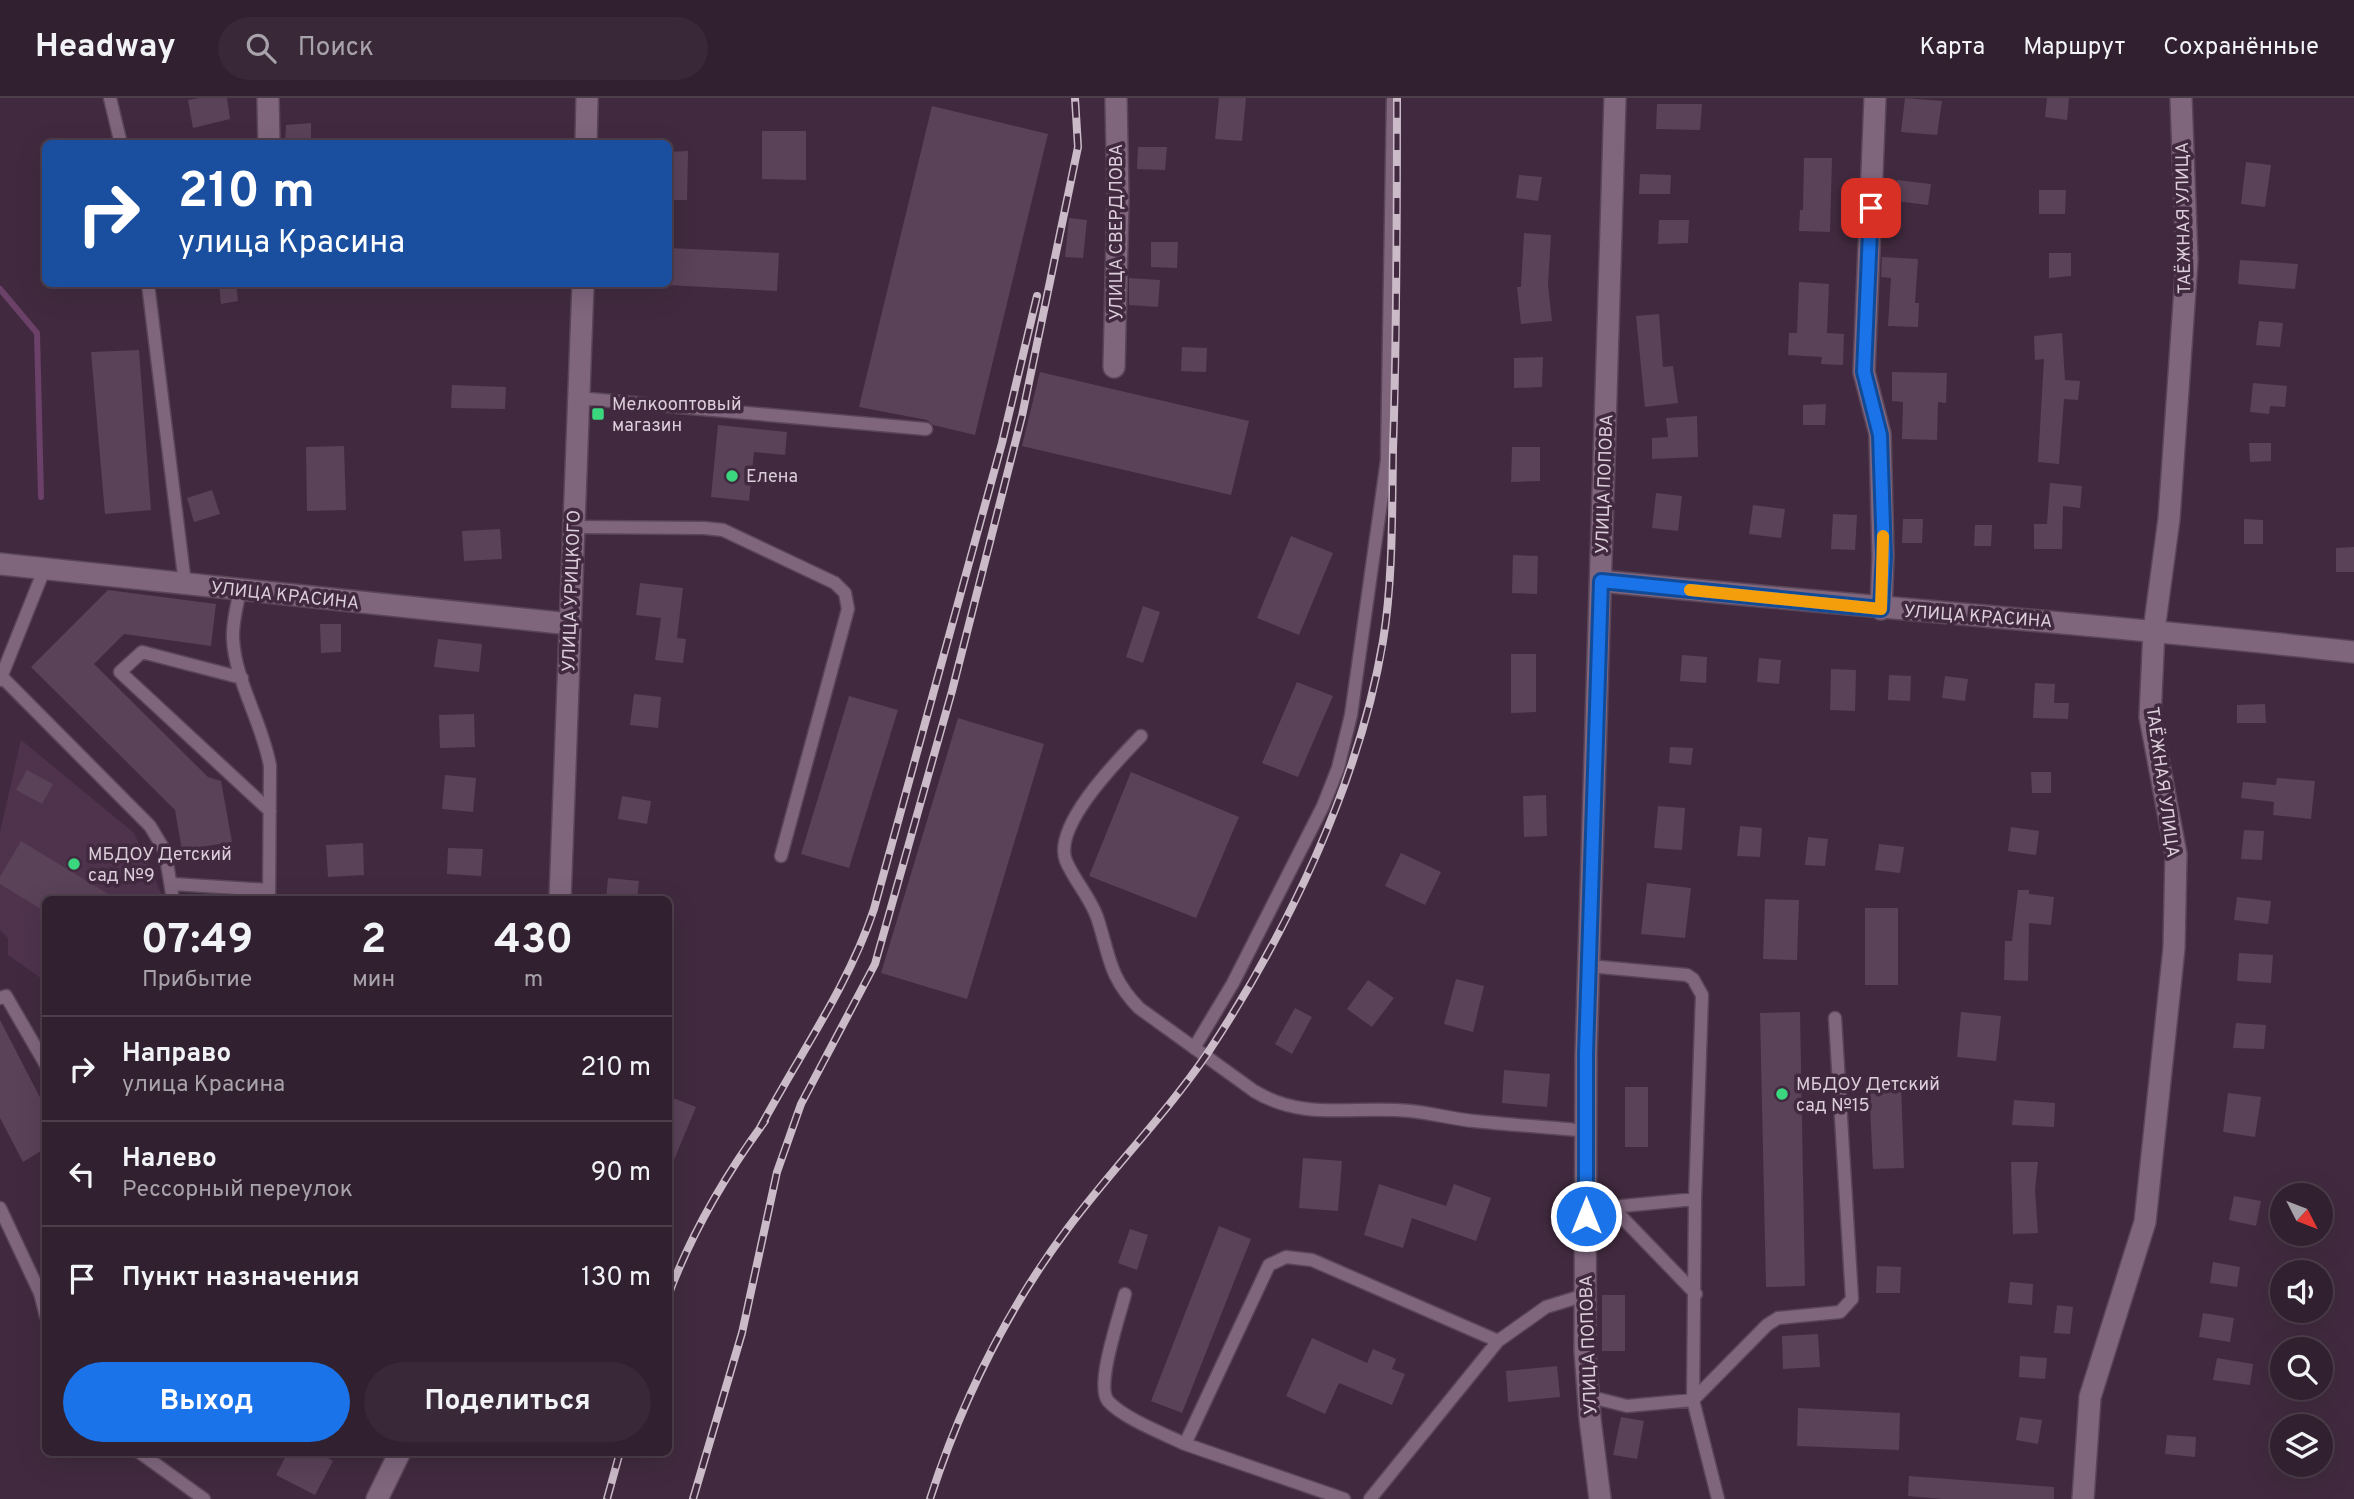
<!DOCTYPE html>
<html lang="ru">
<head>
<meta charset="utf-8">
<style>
	:root { --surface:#31202f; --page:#392837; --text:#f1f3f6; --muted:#a8a3aa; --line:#4c3e4b; --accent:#1a73e8 }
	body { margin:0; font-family:Overpass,sans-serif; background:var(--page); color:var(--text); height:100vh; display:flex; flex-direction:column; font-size:26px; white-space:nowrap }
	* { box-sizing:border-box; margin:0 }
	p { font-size:23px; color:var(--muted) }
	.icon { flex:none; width:38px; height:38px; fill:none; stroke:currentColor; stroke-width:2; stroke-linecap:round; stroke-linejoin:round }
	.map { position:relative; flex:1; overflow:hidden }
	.panel { position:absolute; left:42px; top:798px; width:630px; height:560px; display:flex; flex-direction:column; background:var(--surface); border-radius:10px; box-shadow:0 7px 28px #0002,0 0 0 2px var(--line) }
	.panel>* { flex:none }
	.guide { position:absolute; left:42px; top:42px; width:630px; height:147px; border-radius:10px; box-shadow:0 7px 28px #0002,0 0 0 2px var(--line); background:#1a4fa0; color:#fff; overflow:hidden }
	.needle { width:46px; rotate:132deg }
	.fabs { position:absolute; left:2270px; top:1085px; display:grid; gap:14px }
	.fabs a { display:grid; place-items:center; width:63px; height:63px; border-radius:50%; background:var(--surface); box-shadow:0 7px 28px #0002,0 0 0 2px var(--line); font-size:35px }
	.pin { position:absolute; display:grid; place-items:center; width:60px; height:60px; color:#fff; margin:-30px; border-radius:14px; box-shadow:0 4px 10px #0006 }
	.me { position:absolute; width:77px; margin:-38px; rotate:0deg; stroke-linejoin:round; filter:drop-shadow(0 0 5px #0008) }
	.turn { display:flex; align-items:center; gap:24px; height:147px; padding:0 21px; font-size:32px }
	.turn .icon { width:91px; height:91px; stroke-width:2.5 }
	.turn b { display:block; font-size:49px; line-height:60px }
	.eta { display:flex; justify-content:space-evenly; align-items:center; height:119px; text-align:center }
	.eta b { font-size:42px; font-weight:700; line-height:49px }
	.button { display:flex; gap:14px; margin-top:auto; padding:14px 21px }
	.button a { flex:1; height:80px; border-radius:42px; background:var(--accent); color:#fff; font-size:28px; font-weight:700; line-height:80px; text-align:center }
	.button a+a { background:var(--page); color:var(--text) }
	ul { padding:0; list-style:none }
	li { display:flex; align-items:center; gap:21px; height:105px; padding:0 21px; border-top:2px solid var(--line) }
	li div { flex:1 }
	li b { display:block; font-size:26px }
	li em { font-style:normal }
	header { display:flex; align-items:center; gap:42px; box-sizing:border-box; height:98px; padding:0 35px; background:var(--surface); border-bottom:2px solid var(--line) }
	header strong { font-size:33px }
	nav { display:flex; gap:38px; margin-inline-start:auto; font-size:24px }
	.search { width:490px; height:63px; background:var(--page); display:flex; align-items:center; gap:18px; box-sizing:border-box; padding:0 24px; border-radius:38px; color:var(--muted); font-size:26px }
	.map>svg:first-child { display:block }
	.built { fill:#4f334d }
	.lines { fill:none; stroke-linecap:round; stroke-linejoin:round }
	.stream { stroke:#6b4169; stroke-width:6 }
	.building { fill:#5a4258 }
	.lane-casing { stroke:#5a4658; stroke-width:15 }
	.street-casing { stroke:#5a4658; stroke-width:24 }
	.secondary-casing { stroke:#5a4658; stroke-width:24 }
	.lane { stroke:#7f667d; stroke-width:12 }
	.street { stroke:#7f667d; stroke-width:21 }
	.secondary { stroke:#7f667d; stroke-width:21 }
	.rail-casing { stroke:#cbbbc9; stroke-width:8 }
	.rail { stroke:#412a3f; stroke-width:5; stroke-dasharray:16; stroke-linecap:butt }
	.route-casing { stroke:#114b97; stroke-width:18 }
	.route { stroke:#1a73e8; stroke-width:12 }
	.slow { stroke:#f59e0b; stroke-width:12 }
	.poi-dot { fill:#3ad77f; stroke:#412a3f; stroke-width:2.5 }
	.labels { text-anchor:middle; stroke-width:7; stroke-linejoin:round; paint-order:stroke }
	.street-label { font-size:18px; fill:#dccdda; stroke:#412a3f }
	.poi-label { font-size:18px; fill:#dccdda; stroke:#412a3f; text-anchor:start }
</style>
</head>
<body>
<header>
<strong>Headway</strong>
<div class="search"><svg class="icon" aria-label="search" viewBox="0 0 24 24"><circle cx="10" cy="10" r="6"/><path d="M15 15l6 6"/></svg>Поиск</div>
<nav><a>Карта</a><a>Маршрут</a><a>Сохранённые</a></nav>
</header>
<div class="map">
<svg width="2354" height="1401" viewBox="0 0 2354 1401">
	<rect width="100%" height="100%" fill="#412a3f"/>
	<path class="built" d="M21 642 134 735 162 797V801L46 802 45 883 8 857V840L0 832V734Z"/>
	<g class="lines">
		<path class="stream" d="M0 191 37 235 41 399"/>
	</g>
	<path class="building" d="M199 0H227L230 21 193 30 188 2Z
		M1219 0H1246L1242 43 1215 41Z
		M1905 0 1942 3 1937 37 1901 34Z
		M2047 0H2069L2067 22 2045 19Z
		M1657 6H1702L1700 32 1656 31Z
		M932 8 1048 36 975 337 933 327 927 322 859 309Z
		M311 25V46H285L286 27Z
		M762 33H806V82L762 81Z
		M1138 49H1167L1165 72 1137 71Z
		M688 53 687 102H668V54Z
		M1804 60H1832L1830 134 1799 133 1800 112H1803Z
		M2246 64 2271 67 2265 109 2241 106Z
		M1640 76 1671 77 1670 96H1639Z
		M1519 77 1542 79 1538 103 1516 100Z
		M1897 82 1931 86 1928 107 1895 103Z
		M2039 92H2066L2065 116H2039Z
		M1069 120 1087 122 1083 160 1065 159Z
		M1659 122H1689L1688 145 1658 146Z
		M1524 135 1551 137 1548 187 1552 223 1521 226 1517 189H1521Z
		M1151 144H1178L1177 170 1151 169Z
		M668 150 779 155 777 193 668 187Z
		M2049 155H2071V178L2049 180Z
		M1882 159 1918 161 1915 205H1919L1918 229 1888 228 1891 180 1881 179Z
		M2240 162 2298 166 2295 191 2238 186Z
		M1129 180 1160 182 1158 209 1129 207Z
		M1799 184 1829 186 1827 235 1844 236 1843 267 1821 266 1822 259 1788 257 1789 235H1797Z
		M219 186H236L238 203 221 206Z
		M1659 216 1663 269 1673 268 1678 305 1645 309 1636 218Z
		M2259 223 2283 225 2280 249 2256 247Z
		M2062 235 2065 282 2080 283 2078 302 2064 301 2059 366 2038 364 2044 261 2035 262 2034 238Z
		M1182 249 1207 250 1206 274 1181 273Z
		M139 252 151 412 105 416 91 254Z
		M1543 259 1542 289 1514 290V260Z
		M1040 274 1249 323 1231 397 1022 348Z
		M1892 274 1947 275 1946 305 1938 304 1937 342 1902 341 1903 304 1892 303Z
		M2253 285 2287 288 2285 309 2270 308 2269 316 2250 314Z
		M452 287 506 289 505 311 451 310Z
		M1826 306 1825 327H1803V307Z
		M1697 318 1698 359 1652 361V340L1668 339 1666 320Z
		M718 327 787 334 785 357 754 354 749 403 711 399Z
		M2249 345H2271V363L2250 364Z
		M344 348 346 412 307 413 306 349Z
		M1512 349H1540V383L1511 384Z
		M2050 385 2082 388 2080 410 2063 408 2062 451H2034V426H2047Z
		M212 392 220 416 194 424 187 400Z
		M1656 395 1682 398 1678 433 1652 430Z
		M1753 407 1785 411 1781 440 1749 436Z
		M1833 416 1857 417 1855 452 1831 451Z
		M1903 421H1923L1922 445H1902Z
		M2244 421 2263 422V446H2244Z
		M1975 427H1992L1991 448H1974Z
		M500 431 502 461 464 463 462 433Z
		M1291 438 1333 455 1299 537 1257 520Z
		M2354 449V474H2336V450Z
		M1513 457 1538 458 1537 496 1512 495Z
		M640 485 683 490 677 540 686 541 683 565 655 562 661 520 636 517Z
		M108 492 216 506 211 548 124 536 94 566 208 679 221 683 232 744 182 752 175 712 31 569Z
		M1143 508 1160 514 1143 565 1126 559Z
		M320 526H341V554L321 555Z
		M438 541 482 546 479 574 434 569Z
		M1511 556H1536V614L1511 615Z
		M1682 557 1707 559 1706 585 1680 583Z
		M1759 560 1781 562 1779 586 1757 584Z
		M1831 571 1856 572 1855 613 1830 612Z
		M1889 577 1911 578 1910 603 1888 602Z
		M1945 578 1968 581 1965 603 1942 600Z
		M1297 584 1333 598 1298 679 1262 665Z
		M2035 585 2055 586 2054 605H2069L2068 621 2033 620Z
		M634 596 661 599 658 630 630 627Z
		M849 598 898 612 849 770 801 756Z
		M2265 606 2266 625H2237V607Z
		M474 616 475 649 440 650 439 617Z
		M958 620 1044 646 967 901 881 875Z
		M1670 649 1693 650 1691 667 1669 665Z
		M27 672 53 686 42 706 16 692Z
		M1131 674 1239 719 1196 820 1089 778Z
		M2031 674H2051V695H2032Z
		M445 677 476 680 473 714 442 711Z
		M2277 680 2315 683 2311 721 2273 717 2274 704 2241 700 2243 684 2276 687Z
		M1546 697 1547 738 1524 739 1523 698Z
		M622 698 651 703 647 726 618 721Z
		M1658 708 1685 710 1682 752 1654 750Z
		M1740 728 1762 730 1760 759 1737 758Z
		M2011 729 2039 733 2036 757 2008 753Z
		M2244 732 2264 733 2262 762 2241 761Z
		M1808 739 1828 741 1825 768 1805 767Z
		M21 743 118 802H46V814L0 786V779Z
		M363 745 364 777 328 779 326 747Z
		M1879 746 1904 749 1900 775 1875 772Z
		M448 750 483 751 481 778 447 776Z
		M1401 755 1441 774 1425 807 1385 788Z
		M608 780 639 783 637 802H606Z
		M1647 785 1691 790 1685 840 1641 836Z
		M2018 792H2029V796L2054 799 2051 827 2029 825 2028 883 2004 882 2005 843H2012Z
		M2237 799 2271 803 2268 826 2234 822Z
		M1765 801 1799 802 1797 862 1763 861Z
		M1865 810H1898V887H1865Z
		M2239 855 2273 857 2271 885 2237 883Z
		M1456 881 1484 888 1473 934 1444 926Z
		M1368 882 1394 900 1372 929 1347 911Z
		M1295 910 1312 919 1292 956 1275 946Z
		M1800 914 1805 1188 1766 1189 1760 915Z
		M1961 914 2001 918 1996 963 1957 959Z
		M0 922 46 1011V1050L23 1064 0 1020Z
		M2236 925 2266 927 2264 951 2233 950Z
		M1504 972 1550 976 1547 1009 1502 1005Z
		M1901 987 1904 1070 1873 1071 1869 988Z
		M1625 989H1648V1049H1625Z
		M2228 995 2261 999 2255 1039 2223 1034Z
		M668 998 696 1009 669 1074H668Z
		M2014 1002 2055 1005 2054 1029 2012 1027Z
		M1303 1060 1342 1063 1338 1113 1299 1110Z
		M2011 1064H2038L2035 1092 2038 1135 2013 1136Z
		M1379 1086 1446 1108 1454 1086 1491 1100 1476 1143 1412 1120 1403 1150 1364 1137Z
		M2234 1098 2261 1103 2256 1128 2229 1122Z
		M1219 1128 1251 1141 1182 1315 1151 1303Z
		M1130 1131 1148 1137 1137 1172 1118 1165Z
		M2213 1164 2240 1169 2237 1189 2210 1185Z
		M1877 1168 1901 1169 1900 1195H1876Z
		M2010 1184 2033 1186 2032 1207 2008 1205Z
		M1602 1197H1625V1253H1602Z
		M2057 1207 2073 1209 2070 1236 2054 1235Z
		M2203 1215 2234 1220 2230 1244 2199 1239Z
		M1818 1236 1820 1269 1783 1271 1782 1238Z
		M1312 1240 1367 1265 1373 1251 1396 1261 1392 1271 1405 1276 1392 1307 1339 1285 1325 1316 1286 1298Z
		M2020 1258 2047 1260 2045 1281 2019 1279Z
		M2217 1260 2253 1266 2250 1287 2213 1282Z
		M1557 1268 1560 1299 1508 1304 1506 1273Z
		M1798 1310 1900 1315 1899 1352 1797 1348Z
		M1621 1319 1644 1323 1637 1361 1613 1357Z
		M2020 1319 2042 1322 2038 1346 2016 1342Z
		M2167 1337 2196 1339 2195 1359 2165 1356Z
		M288 1354H318L333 1363 315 1397 276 1377Z
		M1909 1378 2054 1389V1401H1943L1908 1398Z"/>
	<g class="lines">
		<g class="lane-casing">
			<path id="lane" d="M110 0 121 46
				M148 186 185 486
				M578 300 926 331
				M574 429 704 430 723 432 835 485 845 495 848 511 781 758
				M240 492C237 508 232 525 233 541 235 583 263 626 270 668L269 802
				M1 578 150 728 165 753 173 802
				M242 580 142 554 120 574 270 713
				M0 582 44 472
				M1141 638C1119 661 1052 728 1066 763 1074 782 1090 799 1097 819 1110 858 1108 878 1139 910L1254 993C1305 1024 1355 1007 1410 1013 1432 1015 1452 1021 1474 1023 1511 1027 1548 1029 1586 1033
				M173 786 269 792
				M0 900 6 898 46 967
				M1194 950 1233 885 1323 708 1338 670 1351 617 1387 362 1393 0
				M1586 1092 1612 1109 1696 1196
				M1612 1109 1695 1101
				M0 1110 40 1195 46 1218
				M1125 1196C1120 1217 1095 1287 1108 1303 1123 1320 1164 1336 1185 1346L1269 1167 1286 1159 1312 1162 1498 1243
				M1587 1298 1627 1308 1693 1302 1695 1101 1702 897 1693 881 1687 877 1589 868
				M1185 1346 1344 1401
				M139 1354 204 1401
				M1370 1401 1498 1243 1546 1209 1585 1197
				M1718 1401 1693 1302 1767 1227 1778 1220 1840 1214 1852 1201 1835 920"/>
		</g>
		<g class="street-casing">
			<path id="street" d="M268 0 269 46
				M1875 0 1864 274 1880 336 1883 458 1881 511
				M1114 269 1118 101 1116 0
				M1601 483C1852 508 2104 526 2354 554
				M2083 1401 2090 1299 2145 1124 2174 850 2176 756 2150 619 2154 532 2169 421 2187 162 2181 0"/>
		</g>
		<g class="secondary-casing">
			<path id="secondary" d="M586 46 587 0
				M0 466 570 526
				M560 802 583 186
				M377 1401 400 1354
				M1600 1401 1590 1321 1585 1253 1586 956 1615 0"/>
		</g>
		<use href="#lane" class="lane"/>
		<use href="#street" class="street"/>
		<use href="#secondary" class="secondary"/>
		<g class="rail-casing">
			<path id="rail" d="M760 1030C799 957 848 889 874 811L1002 345 1037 198
				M668 1198C691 1136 726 1076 765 1023
				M607 1401 620 1354
				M693 1401 742 1235 777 1074 801 1006 875 866 952 593 1022 318 1078 49 1075 0
				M930 1401C962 1302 1006 1213 1068 1130 1112 1071 1166 1016 1207 956 1286 837 1359 686 1383 543 1393 483 1392 413 1393 352 1397 235 1397 118 1397 0"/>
		</g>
		<use href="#rail" class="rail"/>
	</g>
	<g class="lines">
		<g class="route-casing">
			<path id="route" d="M1586 1118V956L1601 483 1881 511 1884 458 1880 337 1864 274 1871 110"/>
		</g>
		<use href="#route" class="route"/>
		<path class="slow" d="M1690 492 1881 511 1883 438"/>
	</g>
	<g class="poi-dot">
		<rect x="591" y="309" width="14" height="14" rx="3.5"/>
		<circle cx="732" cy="378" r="7"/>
		<circle cx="74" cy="766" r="7"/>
		<circle cx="1782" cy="996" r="7"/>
	</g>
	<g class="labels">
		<g class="street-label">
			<text transform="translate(2183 120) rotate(-91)" y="6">ТАЁЖНАЯ УЛИЦА</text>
			<text transform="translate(1116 134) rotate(-90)" y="6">УЛИЦА СВЕРДЛОВА</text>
			<text transform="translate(1604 386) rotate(-88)" y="6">УЛИЦА ПОПОВА</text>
			<text transform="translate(571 493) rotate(-88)" y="6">УЛИЦА УРИЦКОГО</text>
			<text transform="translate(285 497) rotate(6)" y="6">УЛИЦА КРАСИНА</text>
			<text transform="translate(1978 518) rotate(4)" y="6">УЛИЦА КРАСИНА</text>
			<text transform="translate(2163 684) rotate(82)" y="6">ТАЁЖНАЯ УЛИЦА</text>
			<text transform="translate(1588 1247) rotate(-92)" y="6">УЛИЦА ПОПОВА</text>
		</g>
		<g class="poi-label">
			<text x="612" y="312">Мелкооптовый<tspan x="612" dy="21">магазин</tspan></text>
			<text x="746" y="384">Елена</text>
			<text x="88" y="762">МБДОУ Детский<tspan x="88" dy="21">сад №9</tspan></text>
			<text x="1796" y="992">МБДОУ Детский<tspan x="1796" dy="21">сад №15</tspan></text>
		</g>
	</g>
</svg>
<div class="fabs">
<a><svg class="needle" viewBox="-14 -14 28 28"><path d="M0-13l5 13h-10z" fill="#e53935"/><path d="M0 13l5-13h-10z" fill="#a8a3aa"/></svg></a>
<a><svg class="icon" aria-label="sound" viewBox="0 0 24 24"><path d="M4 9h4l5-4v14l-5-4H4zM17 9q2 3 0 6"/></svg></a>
<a><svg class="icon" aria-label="search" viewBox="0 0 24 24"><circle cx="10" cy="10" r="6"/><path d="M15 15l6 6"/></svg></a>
<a><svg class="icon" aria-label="layers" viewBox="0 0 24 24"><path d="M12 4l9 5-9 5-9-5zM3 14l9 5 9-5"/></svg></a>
</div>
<div class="pin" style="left:1871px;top:110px;background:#d93025"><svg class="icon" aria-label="arrive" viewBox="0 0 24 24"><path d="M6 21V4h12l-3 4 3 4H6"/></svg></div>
<svg class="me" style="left:1586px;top:1118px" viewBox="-20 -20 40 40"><circle r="17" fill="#1a73e8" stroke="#fff" stroke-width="3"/><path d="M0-11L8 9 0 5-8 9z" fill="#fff"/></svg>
<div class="guide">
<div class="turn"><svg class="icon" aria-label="right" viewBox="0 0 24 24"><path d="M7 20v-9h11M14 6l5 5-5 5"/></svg><div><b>210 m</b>улица Красина</div></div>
</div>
<section class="panel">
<div class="eta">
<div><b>07:49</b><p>Прибытие</p></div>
<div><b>2</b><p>мин</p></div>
<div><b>430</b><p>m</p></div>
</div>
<ul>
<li><svg class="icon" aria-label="right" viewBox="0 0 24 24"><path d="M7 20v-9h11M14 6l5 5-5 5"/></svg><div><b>Направо</b><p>улица Красина</p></div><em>210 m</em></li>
<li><svg class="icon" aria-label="left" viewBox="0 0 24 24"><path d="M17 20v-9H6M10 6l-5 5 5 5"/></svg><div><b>Налево</b><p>Рессорный переулок</p></div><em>90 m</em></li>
<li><svg class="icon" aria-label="arrive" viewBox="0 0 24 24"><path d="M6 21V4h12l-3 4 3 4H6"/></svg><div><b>Пункт назначения</b></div><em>130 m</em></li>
</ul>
<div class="button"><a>Выход</a><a>Поделиться</a></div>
</section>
</div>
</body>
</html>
